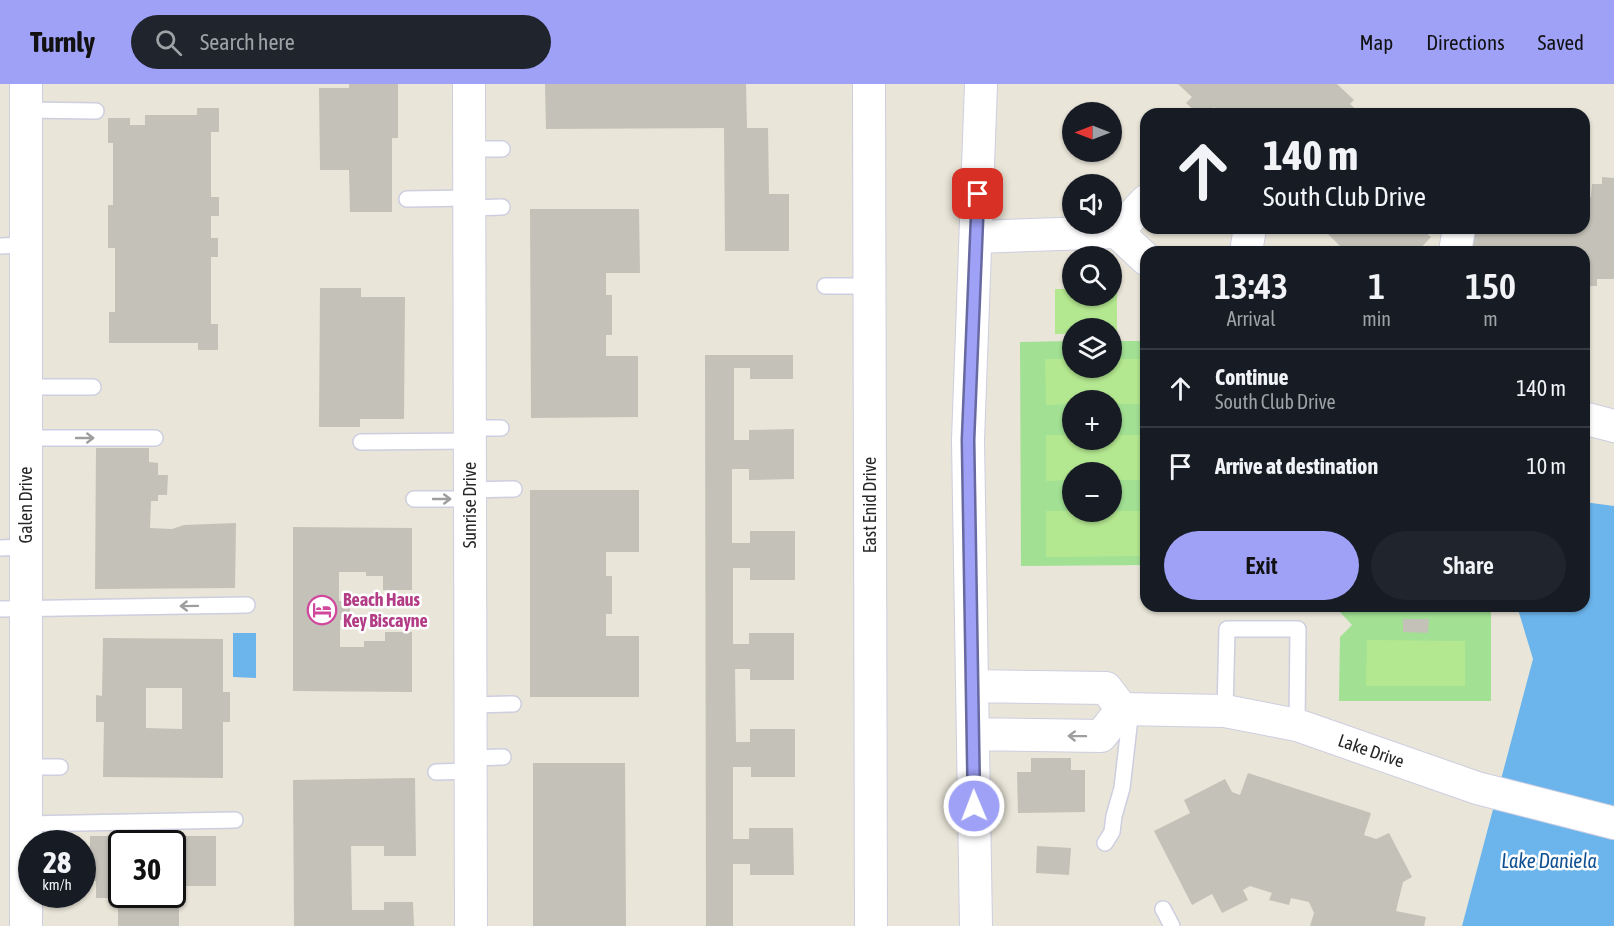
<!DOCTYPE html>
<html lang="en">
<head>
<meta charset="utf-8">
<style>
	:root { --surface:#171b24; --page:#20242c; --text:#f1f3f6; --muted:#9ea1a6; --line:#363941; --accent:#9ea1f6 }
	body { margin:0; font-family:"Asap Condensed",sans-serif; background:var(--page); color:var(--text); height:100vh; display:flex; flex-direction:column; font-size:22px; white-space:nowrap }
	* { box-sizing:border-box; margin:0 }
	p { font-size:20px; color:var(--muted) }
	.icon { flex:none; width:33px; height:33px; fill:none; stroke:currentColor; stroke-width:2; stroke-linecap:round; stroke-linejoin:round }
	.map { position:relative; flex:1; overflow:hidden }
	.details { position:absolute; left:1140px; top:162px; width:450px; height:366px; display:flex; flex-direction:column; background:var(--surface); border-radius:18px; box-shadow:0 2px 4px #0004 }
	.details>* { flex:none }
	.guide { position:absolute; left:1140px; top:24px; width:450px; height:126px; border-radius:18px; box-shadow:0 2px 4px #0004; background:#171b24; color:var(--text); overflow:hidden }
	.needle { width:39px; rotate:270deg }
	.buttons { position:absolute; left:1062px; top:18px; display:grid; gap:12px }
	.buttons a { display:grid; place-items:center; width:60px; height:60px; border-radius:50%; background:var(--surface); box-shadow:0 2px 4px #0004; font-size:30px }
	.speed { position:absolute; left:18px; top:746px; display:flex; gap:12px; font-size:30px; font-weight:700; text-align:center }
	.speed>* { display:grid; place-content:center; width:78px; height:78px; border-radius:50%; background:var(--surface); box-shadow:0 2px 4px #0004; line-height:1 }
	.speed small { font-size:15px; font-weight:400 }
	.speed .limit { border:3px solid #111; border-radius:9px; background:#fff; color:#111 }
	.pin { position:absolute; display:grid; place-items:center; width:51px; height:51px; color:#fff; margin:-26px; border-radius:12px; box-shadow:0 3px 9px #0006 }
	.me { position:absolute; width:66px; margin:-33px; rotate:359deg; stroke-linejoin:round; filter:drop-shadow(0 0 4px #0008) }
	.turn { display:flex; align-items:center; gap:21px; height:126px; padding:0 24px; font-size:27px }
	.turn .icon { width:78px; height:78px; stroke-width:2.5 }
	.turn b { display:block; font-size:42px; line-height:51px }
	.eta { display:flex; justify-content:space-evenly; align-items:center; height:102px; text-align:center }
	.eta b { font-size:36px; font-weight:600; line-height:42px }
	.primary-button { display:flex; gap:12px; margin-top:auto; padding:12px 24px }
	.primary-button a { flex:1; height:69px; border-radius:36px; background:var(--accent); color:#111; font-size:24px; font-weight:600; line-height:69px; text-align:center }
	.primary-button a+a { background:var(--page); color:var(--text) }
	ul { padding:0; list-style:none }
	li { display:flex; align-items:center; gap:18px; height:78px; padding:0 24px; border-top:2px solid var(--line) }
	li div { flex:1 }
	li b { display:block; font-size:22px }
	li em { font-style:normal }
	header { display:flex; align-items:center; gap:36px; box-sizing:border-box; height:84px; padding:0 30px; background:var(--accent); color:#111 }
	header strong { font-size:28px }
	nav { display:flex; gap:33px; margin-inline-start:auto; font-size:21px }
	.search { width:420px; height:54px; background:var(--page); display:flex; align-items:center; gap:15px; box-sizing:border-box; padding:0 21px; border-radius:33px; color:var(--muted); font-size:22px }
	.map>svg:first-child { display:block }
	.green { fill:#a2e094; fill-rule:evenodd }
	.pitch { fill:#b4e890 }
	.water { fill:#6bb5ec }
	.building { fill:#c4c1b8; fill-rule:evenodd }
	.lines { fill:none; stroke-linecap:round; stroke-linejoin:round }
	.lane-casing { stroke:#cdcee0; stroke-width:18 }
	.street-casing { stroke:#cdcee0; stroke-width:34 }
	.lane { stroke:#fff; stroke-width:15 }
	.street { stroke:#fff; stroke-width:32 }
	.oneway { stroke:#9e9e9e }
	.route-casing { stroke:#6769a0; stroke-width:15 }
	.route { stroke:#9ea1f6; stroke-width:10 }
	.labels { text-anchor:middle; stroke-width:5; stroke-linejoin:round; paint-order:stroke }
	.street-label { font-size:18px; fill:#272727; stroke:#fff }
	.hotel-label { font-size:18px; font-weight:bold; fill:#b23c85; stroke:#fff; text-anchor:start }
	.water-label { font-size:20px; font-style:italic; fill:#0f5092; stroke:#fff }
</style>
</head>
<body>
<header>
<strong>Turnly</strong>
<div class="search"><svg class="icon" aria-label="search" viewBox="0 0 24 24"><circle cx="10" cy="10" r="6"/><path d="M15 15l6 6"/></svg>Search here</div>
<nav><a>Map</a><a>Directions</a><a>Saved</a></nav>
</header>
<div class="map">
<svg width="1614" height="842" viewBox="0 0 1614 842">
	<rect width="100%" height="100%" fill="#e9e5d8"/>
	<path class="green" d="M1072 257V284H1112V257H1146V481L1021 482 1020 258ZM1072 316H1112V356H1072ZM1072 388H1112V428H1072Z
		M1340 522H1491V617H1339L1340 553 1352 541 1340 528Z"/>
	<path class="pitch" d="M1055 205H1072V212H1112V205H1117V250H1112V244H1072V250H1055Z
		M1045 275H1072V284H1112V275H1144V320H1112V316H1072V320L1046 321Z
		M1046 351H1072V356H1112V351H1144V396H1112V388H1072V396L1046 397Z
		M1046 427H1144V472L1046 473Z
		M1367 522H1465V526H1367Z
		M1367 556 1465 557V602H1366Z"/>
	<path class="water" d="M1584 418 1614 422V842H1462L1533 575 1517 522H1584Z
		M233 549H256V594L233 593Z"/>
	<path class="building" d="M349 0H398V54H392V128H350L349 86H320L319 4H349Z
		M545 0H746L747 44H768L769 110H789V167H725L724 44 546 45Z
		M1178 0H1337L1354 16 1350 20 1361 30H1222L1214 23 1208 30H1198L1186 19 1192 13Z
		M197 24H219V48H211V113H219V132H211V154H218V173H211V240H218V266H198V259H109V228H115V164H108V121H113V59H108V34H130V41H145V31H197Z
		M1602 93 1614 94V195H1597V202H1584V168H1473L1474 145 1584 144V112L1591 113 1592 100H1602Z
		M530 125H639L640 189H606V211H612V251H606V272H638V333L531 334Z
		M1322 144H1433L1427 150 1431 153 1417 168H1343L1338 164 1340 162Z
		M320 204H361V213H405L404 335H360V343H319Z
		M705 271H793V295H750V284H734V356H749V346L794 345V395L749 396V385H732V459H750V447H795V496H750V484H733V560H749V549H794V596H750V585H735L736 658H750V645H795V693H751V683H733V755H749V744H793L794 791H750V780H733V842H706Z
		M96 364H149V378L158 379V391H168L167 411H158V417H151L150 444 172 445 184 441 236 439 235 504 95 505Z
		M530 406H639V468H606V492H612V530H606V552H639V613H530Z
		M293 443 412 444V506H383V492H366V488H339V517H350V536H340V563H364V557H385V548H412V608L293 607Z
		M1403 535H1429L1428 549 1403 548Z
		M103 554 223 555V608H230V638H223V694L103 693 104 638H96V611L102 612ZM146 604H182V645L146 644Z
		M1031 674H1071V686H1085V728L1018 729 1017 688H1031Z
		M533 679H625L626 842H533Z
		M1248 689 1371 729 1364 751 1376 755 1389 749 1412 793 1403 798 1396 827 1426 833 1424 842H1310L1314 829 1309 818 1291 814 1289 821 1269 816 1272 809 1250 802 1243 806 1248 816 1222 829 1212 810 1192 821 1154 747 1190 729 1184 716 1225 695 1232 708 1240 711Z
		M415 694 416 772H384V762H351L352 826H384V818H413L414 842H294L293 696Z
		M90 752H216V802H179V842H118V799H109V814H96V797H90ZM122 759H172V810H122Z
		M1037 762 1071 764 1069 791 1036 789Z"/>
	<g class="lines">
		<g class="lane-casing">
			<path id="lane" d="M26 26 96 27
				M470 65H502
				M407 115 470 114
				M470 124 502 123
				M0 162 26 161
				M825 202H870
				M26 303H93
				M470 344H501
				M26 354H155
				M361 358 470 357
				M470 406 514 405
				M414 415H470
				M0 464 26 463
				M0 525 247 521
				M471 621 513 620
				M1225 627 1227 545H1298L1297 641
				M471 674 503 673
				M26 683H60
				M436 688 471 687
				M26 740 235 736
				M1105 759 1112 748 1114 732 1122 704 1131 625
				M1163 825 1172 842"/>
		</g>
		<g class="street-casing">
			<path id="street" d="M26 0V842
				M469 0 471 842
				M869 0 871 842
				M1117 148 1146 117
				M976 153 1117 148 1146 175
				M1246 168 1250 144
				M1455 168 1459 144
				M1587 335 1614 342
				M973 602 1106 604 1122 625
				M1122 625 1225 627 1297 641 1477 704 1614 739
				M973 650 1101 652 1122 625
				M976 842 968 356 981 0"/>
		</g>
		<use href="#lane" class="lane"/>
		<use href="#street" class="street"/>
	</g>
	<defs><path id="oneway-shaft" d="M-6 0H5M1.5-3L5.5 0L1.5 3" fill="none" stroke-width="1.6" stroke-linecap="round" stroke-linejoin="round" transform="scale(1.5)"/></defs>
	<g class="oneway">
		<use href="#oneway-shaft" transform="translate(85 354)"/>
		<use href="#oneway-shaft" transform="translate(442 415)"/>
		<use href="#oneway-shaft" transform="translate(189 522) rotate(179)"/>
		<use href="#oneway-shaft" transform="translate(1077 652) rotate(-179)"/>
	</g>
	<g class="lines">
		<g class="route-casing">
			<path id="route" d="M974 722 968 356 978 110"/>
		</g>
		<use href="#route" class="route"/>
	</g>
	<defs>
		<g id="hotel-ring" transform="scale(1.5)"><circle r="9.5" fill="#fff" stroke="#d1479c" stroke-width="1.5"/><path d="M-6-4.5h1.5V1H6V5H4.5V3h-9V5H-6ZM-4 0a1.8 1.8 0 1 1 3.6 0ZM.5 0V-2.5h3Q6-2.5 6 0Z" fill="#d1479c"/></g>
	</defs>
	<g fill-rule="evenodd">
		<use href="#hotel-ring" x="322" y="526"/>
	</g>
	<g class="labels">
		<g class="street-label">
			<text transform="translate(26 421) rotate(-90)" y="6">Galen Drive</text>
			<text transform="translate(470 421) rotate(-90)" y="6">Sunrise Drive</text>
			<text transform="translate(870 421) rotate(-90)" y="6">East Enid Drive</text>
			<text transform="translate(1371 667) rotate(19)" y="6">Lake Drive</text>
		</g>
		<g class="hotel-label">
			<text x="343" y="522">Beach Haus<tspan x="343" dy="21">Key Biscayne</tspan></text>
		</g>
		<g class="water-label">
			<text x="1549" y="784">Lake Daniela</text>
		</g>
	</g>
</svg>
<div class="buttons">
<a><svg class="needle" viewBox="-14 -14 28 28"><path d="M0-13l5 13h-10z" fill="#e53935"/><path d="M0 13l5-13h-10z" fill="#9ea1a6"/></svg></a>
<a><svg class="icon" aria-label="sound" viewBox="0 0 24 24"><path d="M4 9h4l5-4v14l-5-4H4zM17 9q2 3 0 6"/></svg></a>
<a><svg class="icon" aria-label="search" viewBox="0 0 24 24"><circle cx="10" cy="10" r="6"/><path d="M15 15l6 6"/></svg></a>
<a><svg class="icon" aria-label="layers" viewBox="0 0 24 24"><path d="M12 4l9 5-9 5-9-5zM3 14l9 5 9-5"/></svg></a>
<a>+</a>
<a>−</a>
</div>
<div class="speed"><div>28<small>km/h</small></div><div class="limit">30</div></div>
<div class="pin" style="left:978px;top:110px;background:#d93025"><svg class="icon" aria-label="arrive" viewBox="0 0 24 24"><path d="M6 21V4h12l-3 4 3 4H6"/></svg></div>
<svg class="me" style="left:974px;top:722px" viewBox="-20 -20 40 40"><circle r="17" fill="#9ea1f6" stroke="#fff" stroke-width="3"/><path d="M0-11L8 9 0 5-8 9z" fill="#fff"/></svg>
<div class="guide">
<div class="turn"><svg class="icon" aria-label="ahead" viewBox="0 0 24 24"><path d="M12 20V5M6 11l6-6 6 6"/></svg><div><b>140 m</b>South Club Drive</div></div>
</div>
<section class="details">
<div class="eta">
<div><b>13:43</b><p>Arrival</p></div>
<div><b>1</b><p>min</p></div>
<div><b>150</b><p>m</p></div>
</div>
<ul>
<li><svg class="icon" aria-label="ahead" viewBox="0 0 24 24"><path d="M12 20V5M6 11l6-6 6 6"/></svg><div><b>Continue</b><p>South Club Drive</p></div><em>140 m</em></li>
<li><svg class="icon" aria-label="arrive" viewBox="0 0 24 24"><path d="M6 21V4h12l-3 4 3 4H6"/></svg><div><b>Arrive at destination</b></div><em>10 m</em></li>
</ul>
<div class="primary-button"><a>Exit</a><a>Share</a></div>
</section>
</div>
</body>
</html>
